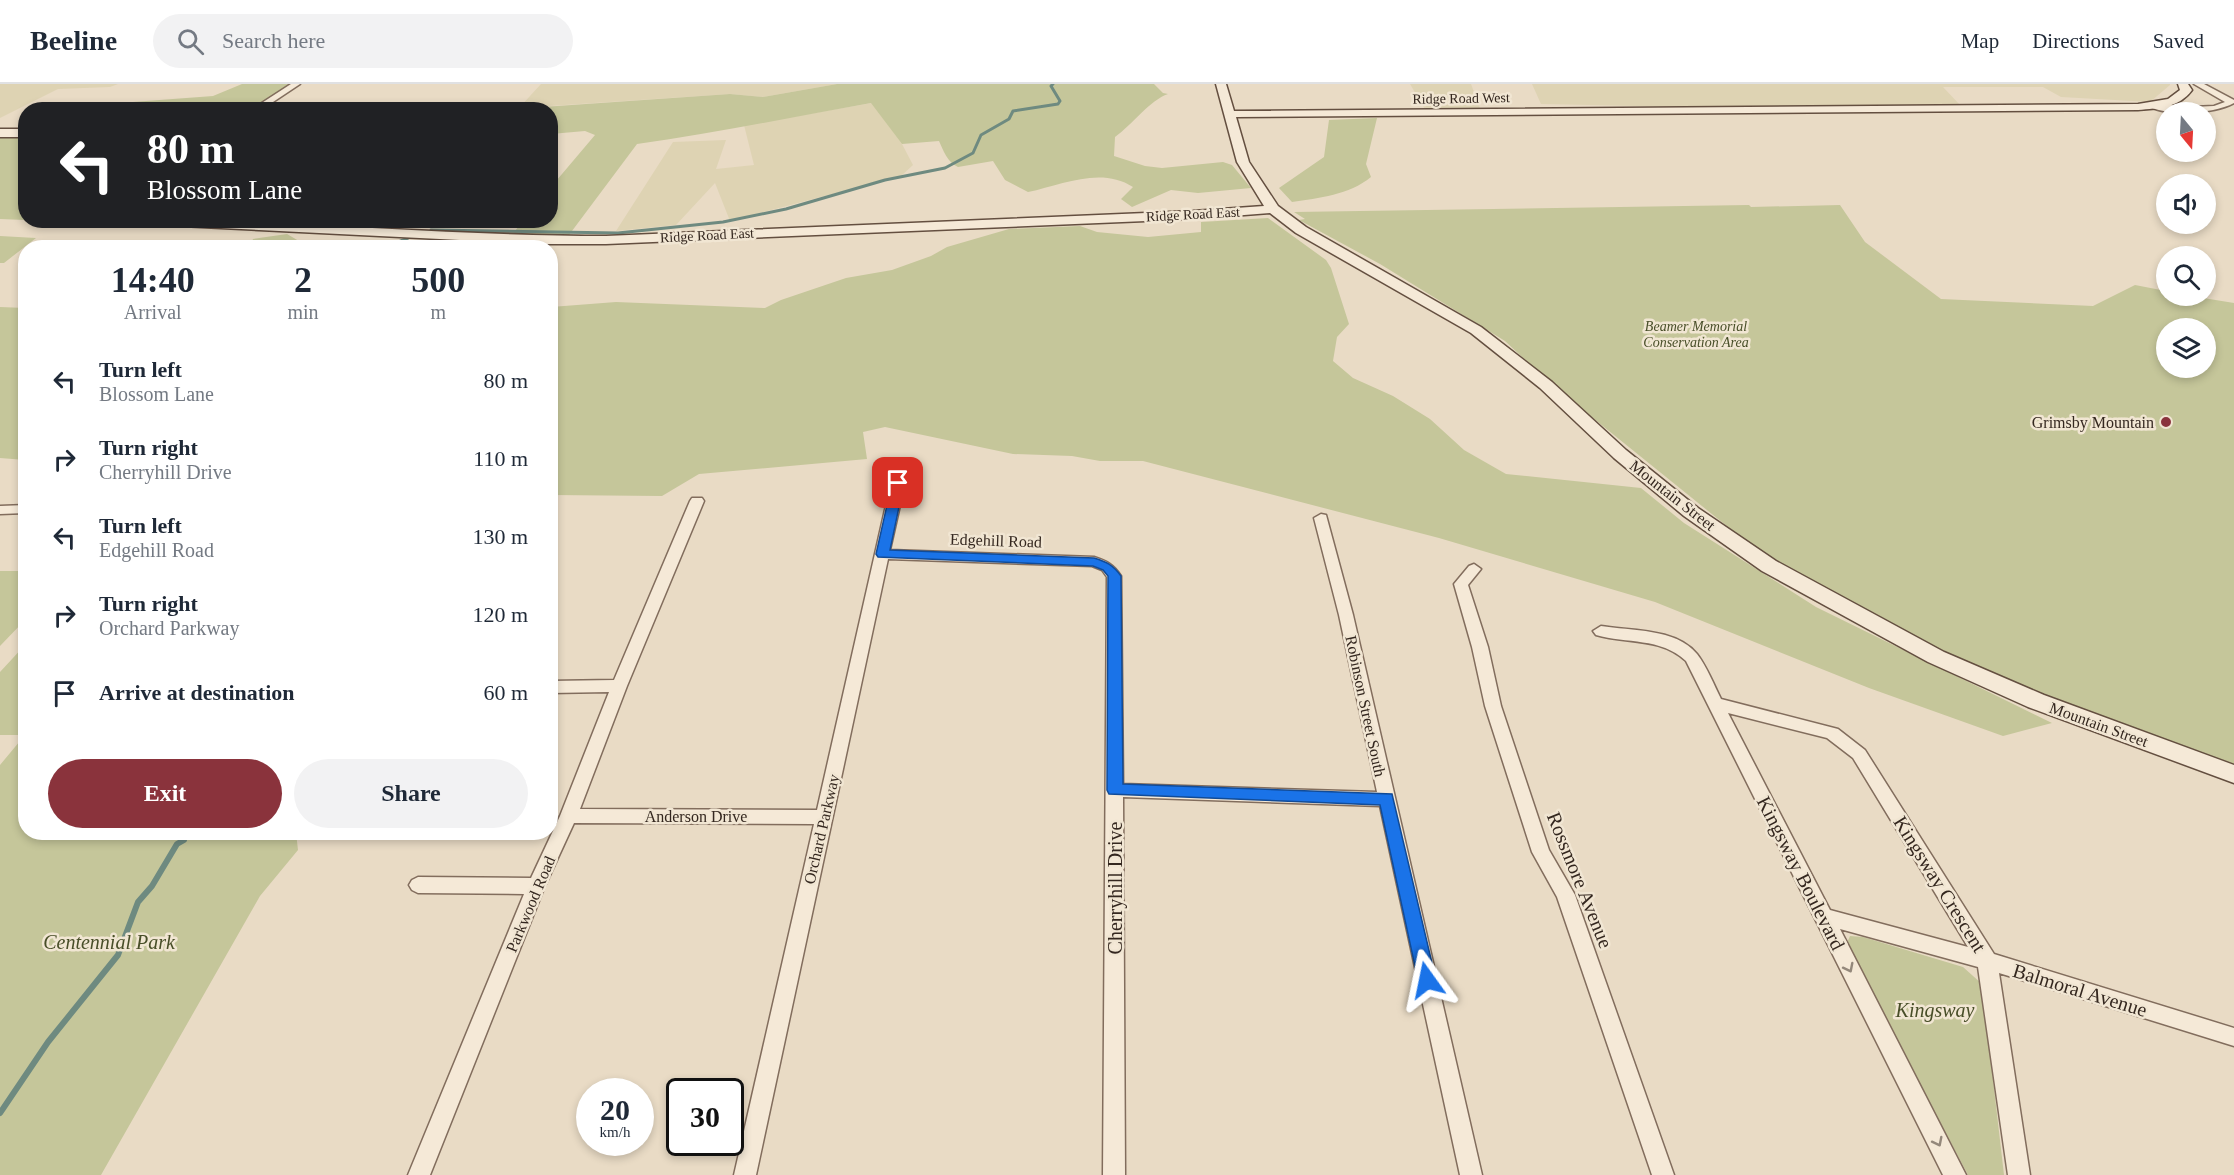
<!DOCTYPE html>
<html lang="en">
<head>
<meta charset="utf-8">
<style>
	:root { --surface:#fff; --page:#f2f2f3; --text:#1f2937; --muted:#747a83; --line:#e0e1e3; --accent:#8a333c }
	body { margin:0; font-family:"Times New Roman",serif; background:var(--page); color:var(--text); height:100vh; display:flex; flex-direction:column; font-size:22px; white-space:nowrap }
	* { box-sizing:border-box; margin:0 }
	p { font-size:20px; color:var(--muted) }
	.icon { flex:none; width:33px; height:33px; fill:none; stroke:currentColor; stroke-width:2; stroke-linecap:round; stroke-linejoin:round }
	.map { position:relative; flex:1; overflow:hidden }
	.sheet { position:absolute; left:18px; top:156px; width:540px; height:600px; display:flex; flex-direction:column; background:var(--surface); border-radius:24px; box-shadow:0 3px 9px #0003 }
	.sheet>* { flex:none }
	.top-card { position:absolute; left:18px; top:18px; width:540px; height:126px; border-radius:24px; box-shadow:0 3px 9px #0003; background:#202124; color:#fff; overflow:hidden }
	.needle { width:39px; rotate:162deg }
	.controls { position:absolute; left:2156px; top:18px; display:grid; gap:12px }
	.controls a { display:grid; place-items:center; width:60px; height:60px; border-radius:50%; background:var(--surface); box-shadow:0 3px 9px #0003; font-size:30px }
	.speed { position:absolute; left:576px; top:994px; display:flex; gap:12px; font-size:30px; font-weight:700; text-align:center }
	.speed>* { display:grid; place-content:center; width:78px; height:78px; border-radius:50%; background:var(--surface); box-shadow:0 3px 9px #0003; line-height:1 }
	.speed small { font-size:15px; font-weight:400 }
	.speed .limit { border:3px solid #111; border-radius:9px; background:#fff; color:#111 }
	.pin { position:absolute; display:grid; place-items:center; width:51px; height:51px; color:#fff; margin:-26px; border-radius:12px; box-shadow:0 3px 9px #0006 }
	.me { position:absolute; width:66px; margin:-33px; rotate:348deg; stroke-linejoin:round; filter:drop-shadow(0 0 4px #0008) }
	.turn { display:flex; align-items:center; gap:21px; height:126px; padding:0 30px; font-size:27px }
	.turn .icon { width:78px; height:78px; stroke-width:2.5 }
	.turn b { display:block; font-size:42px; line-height:51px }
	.eta { display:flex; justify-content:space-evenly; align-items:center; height:102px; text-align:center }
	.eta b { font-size:36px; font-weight:700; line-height:42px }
	.primary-button { display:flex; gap:12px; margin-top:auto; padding:12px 30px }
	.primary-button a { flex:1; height:69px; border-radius:36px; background:var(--accent); color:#fff; font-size:24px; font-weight:700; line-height:69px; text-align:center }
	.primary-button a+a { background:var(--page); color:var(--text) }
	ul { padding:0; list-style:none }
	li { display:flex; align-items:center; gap:18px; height:78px; padding:0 30px }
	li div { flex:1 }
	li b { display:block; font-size:22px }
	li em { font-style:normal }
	header { display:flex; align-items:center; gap:36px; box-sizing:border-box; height:84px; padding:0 30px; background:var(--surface); border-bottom:2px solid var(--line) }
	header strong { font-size:28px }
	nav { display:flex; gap:33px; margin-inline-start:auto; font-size:21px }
	.search { width:420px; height:54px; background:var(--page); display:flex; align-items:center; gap:15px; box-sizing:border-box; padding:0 21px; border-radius:33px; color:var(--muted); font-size:22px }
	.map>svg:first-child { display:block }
	.farmland { fill:#ded3b3 }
	.green { fill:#c5c69a; fill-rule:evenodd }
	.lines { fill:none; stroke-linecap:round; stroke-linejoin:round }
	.stream-far2 { stroke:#6e8a80; stroke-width:3 }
	.stream-far1 { stroke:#6e8a80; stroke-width:4.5 }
	.stream { stroke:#6e8a80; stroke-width:6 }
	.minor-casing { stroke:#826d5d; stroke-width:3 }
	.secondary-casing { stroke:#644f40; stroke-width:3 }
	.minor { fill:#f5e9d7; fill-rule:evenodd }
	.secondary { fill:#f5e9d7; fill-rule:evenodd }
	.oneway { stroke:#94887b }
	.route { fill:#1a73e8; stroke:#114b97; stroke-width:1.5 }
	.poi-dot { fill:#8a333c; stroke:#f1e6d3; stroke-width:2 }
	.labels { text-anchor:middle; stroke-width:5; stroke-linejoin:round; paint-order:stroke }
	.far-street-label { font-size:14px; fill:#34271f; stroke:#f1e6d3 }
	.far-park-label { font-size:14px; font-style:italic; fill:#484e28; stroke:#f1e6d3 }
	.poi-label { font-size:16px; fill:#34271f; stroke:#f1e6d3; text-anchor:end }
	.street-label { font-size:16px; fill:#34271f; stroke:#f1e6d3 }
	.near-street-label { font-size:20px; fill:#34271f; stroke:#f1e6d3 }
	.near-park-label { font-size:20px; font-style:italic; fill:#484e28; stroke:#f1e6d3 }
</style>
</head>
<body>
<header>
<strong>Beeline</strong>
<div class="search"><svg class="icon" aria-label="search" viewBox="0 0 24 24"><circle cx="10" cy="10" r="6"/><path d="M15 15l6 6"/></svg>Search here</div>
<nav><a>Map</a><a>Directions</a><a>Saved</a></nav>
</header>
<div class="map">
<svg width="2234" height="1091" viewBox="0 0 2234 1091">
	<rect width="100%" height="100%" fill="#e9dbc5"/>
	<path class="farmland" d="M0 0H118L110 3 58 5 0 34Z
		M541 0H837L763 13 730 10 519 24Z
		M1410 0H1471L1481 27H1426Z
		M1532 0H2170V1L2150 18 2061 13 2043 3H1943L1961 22 1734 24 1541 20Z
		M872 19 902 60 913 81 901 92 730 137 715 99 676 141 616 147 673 58 726 56 716 85 754 81 744 41Z"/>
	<path class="green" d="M242 0H294L272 12 257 25 101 26 106 20 213 12Z
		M837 0H1154L1163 9 1168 10C1150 16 1132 41 1115 53L1114 72 1145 82 1162 84 1223 78 1232 81 1251 104 1198 109 1171 106 1132 123 1121 115 1133 103C1101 82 1061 101 1028 108L1005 96 993 77 958 83C948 79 943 66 939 57L902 60 871 19C793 33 716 49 637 60L566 155 511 152 523 137 550 136 551 103 595 51 585 47 551 50 550 26 514 25 730 10 763 13Z
		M435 19 477 25H370L375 21Z
		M1377 34 1366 80 1371 93C1349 111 1319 114 1292 118L1279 104 1324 73 1329 36Z
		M0 53H25V136L0 135Z
		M1749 121 1751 123 1840 121 1865 158 1941 215 2093 222 2135 201 2166 207V212H2191L2234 219V683L2087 629 1944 569 1815 501 1754 464 1552 301 1505 257 1380 180 1299 136 1305 135 1294 128ZM2166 244H2205V284H2166Z
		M1268 134 1326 176 1331 184 1349 240 1337 253 1333 277 1353 294 1393 312 1430 335 1464 366 1506 390 1641 404 1684 439 1816 523 2052 639 2003 652 1869 604 1655 518 1439 454 1143 377H1100L1072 372 1013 370 885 343 863 348 867 375 699 390 662 412 551 411V223L616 218 765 224 781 216 846 194 892 186 931 172 947 163 1009 145 1080 142 1097 148 1148 153 1201 148V138Z
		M287 150 309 163H250L253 155Z
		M0 152 36 154 4 179H0Z
		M0 223 25 224V376L0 374Z
		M0 487H26L25 536 0 562Z
		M25 561 26 748 296 749 298 766 260 812 101 1091H0V681L25 651H0V588Z
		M1850 852 1863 853 1963 883 1982 900 2004 1091H1968L1846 861Z"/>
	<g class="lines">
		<path class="stream-far2" d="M431 146 618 149 723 138 786 125 885 96 945 84 973 69 981 51 1009 35 1013 27 1058 20 1060 17 1051 2 1053 0
			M384 164 408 154"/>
		<path class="stream-far1" d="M26 606 22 610 26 612"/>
		<path class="stream" d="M0 1029 48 958 118 871 138 818 152 802 177 760 184 756 182 748"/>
		<g class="minor-casing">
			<path id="minor" d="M291 0H300L261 26H251Z
				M2194 0H2204L2234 16V19C2214 30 2165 33 2146 21L2150 19 2192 23 2214 22 2225 18Z
				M898 395 905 399 890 466 1094 473C1107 477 1114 481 1121 492L1123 700 1377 708 1339 531 1314 434 1321 430 1326 431 1353 531 1482 1091H1460L1380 722 1123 713 1125 1091H1103L1107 493 1102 486 1092 482 888 475 756 1091H734L814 740 574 739 545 802 430 1091H408L524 810 418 809 412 806 409 801 412 796 418 793 531 794 560 732 609 608 550 609V597L614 596 690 417 692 414H702L704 417 627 602 580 725 817 726 891 399Z
				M26 421V429L0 430V422Z
				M1474 480 1481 485 1468 501 1488 563 1501 622 1549 766 1575 811 1674 1091H1652L1557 813 1532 768 1485 622 1472 563 1454 500 1469 482Z
				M1601 542C1631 547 1676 544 1697 570 1707 583 1714 601 1721 615L1838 645 1865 666 1994 870 2234 944V962L1999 889 2030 1091H2008L1978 883 1840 845 1966 1091H1943L1686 577C1660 553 1627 560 1596 551L1593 547ZM1728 629 1827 654 1853 674 1968 863 1830 826Z"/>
		</g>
		<g class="secondary-casing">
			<path id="secondary" d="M1216 0H1226L1234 27 2138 20 2168 15 2180 6 2178 0H2188L2192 6C2179 24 2159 24 2138 26L1236 33 1249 78 1278 122 1306 143 1481 243 1552 298 1626 366 1698 424 1776 477 1944 568 2044 611 2234 681V699L2028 623 1928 578 1762 487 1684 432 1614 374 1540 304 1471 249 1296 149 1270 129 1193 135 606 160H539L141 140 135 136C292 136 449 152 606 152L1193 127 1264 122 1237 78Z
				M0 45H26V53H0Z"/>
		</g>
		<use href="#minor" class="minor"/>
		<use href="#secondary" class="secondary"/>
	</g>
	<defs><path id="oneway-chevron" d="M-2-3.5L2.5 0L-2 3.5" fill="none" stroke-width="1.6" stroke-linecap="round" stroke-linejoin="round" transform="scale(1.5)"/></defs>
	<g class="oneway">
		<use href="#oneway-chevron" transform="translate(1849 884) rotate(63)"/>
		<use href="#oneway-chevron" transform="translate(1938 1058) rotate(63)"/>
	</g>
	<path class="route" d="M898 395 904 399 890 466 1094 474C1107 478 1113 481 1121 492L1123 700 1392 710 1436 896 1433 902 1427 904 1420 902 1418 896 1380 721 1109 710 1107 706 1108 492 1103 486 1093 482 878 473 876 470 892 399Z"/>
	<circle class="poi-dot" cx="2166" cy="338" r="6"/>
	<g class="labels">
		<g class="far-street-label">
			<text transform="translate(1461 14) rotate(-1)" y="5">Ridge Road West</text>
			<text transform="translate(1193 130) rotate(-3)" y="5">Ridge Road East</text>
			<text transform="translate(707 151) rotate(-3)" y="5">Ridge Road East</text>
		</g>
		<g class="far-park-label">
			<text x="1696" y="247">Beamer Memorial<tspan x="1696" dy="16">Conservation Area</tspan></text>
		</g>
		<g class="poi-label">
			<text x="2154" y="344">Grimsby Mountain</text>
		</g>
		<g class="street-label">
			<text transform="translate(1673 411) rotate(38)" y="6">Mountain Street</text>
			<text transform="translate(996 456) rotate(2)" y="6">Edgehill Road</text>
			<text transform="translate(1366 622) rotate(78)" y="6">Robinson Street South</text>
			<text transform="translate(2099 640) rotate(20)" y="6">Mountain Street</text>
			<text x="696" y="738">Anderson Drive</text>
			<text transform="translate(821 745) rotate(-77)" y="6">Orchard Parkway</text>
			<text transform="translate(530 820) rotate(-67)" y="6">Parkwood Road</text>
		</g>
		<g class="near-street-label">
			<text transform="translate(1801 789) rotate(63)" y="7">Kingsway Boulevard</text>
			<text transform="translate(1580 796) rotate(68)" y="7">Rossmore Avenue</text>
			<text transform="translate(1940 800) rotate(58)" y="7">Kingsway Crescent</text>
			<text transform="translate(1115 804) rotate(-90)" y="7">Cherryhill Drive</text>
			<text transform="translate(2080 906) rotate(17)" y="7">Balmoral Avenue</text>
		</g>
		<g class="near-park-label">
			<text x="109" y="865">Centennial Park</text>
			<text x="1935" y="933">Kingsway</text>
		</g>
	</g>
</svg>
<div class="controls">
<a><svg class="needle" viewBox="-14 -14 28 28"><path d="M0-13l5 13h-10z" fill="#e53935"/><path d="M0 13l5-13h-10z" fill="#747a83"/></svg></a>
<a><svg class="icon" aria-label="sound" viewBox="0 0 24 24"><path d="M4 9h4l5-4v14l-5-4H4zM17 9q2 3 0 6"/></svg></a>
<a><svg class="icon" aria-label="search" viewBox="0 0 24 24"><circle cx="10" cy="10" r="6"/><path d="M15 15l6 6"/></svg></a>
<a><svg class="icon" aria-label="layers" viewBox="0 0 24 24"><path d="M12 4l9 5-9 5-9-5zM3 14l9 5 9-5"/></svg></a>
</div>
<div class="speed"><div>20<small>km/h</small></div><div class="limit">30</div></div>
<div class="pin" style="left:898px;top:399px;background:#d93025"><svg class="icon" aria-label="arrive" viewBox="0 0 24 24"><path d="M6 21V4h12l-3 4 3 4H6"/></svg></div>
<svg class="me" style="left:1427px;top:896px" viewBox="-20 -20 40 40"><path d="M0-17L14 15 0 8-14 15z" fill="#1a73e8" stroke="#fff" stroke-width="4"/></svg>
<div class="top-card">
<div class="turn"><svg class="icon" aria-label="left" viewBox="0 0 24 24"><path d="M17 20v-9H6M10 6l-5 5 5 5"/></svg><div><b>80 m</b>Blossom Lane</div></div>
</div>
<section class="sheet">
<div class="eta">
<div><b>14:40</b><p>Arrival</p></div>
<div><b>2</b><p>min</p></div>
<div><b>500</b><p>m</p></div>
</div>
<ul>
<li><svg class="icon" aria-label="left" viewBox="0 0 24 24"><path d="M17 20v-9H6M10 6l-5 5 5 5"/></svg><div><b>Turn left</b><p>Blossom Lane</p></div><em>80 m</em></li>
<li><svg class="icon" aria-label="right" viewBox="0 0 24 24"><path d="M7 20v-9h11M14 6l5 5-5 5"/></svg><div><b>Turn right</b><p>Cherryhill Drive</p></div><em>110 m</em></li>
<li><svg class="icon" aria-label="left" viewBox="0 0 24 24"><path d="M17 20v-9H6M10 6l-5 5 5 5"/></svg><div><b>Turn left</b><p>Edgehill Road</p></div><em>130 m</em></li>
<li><svg class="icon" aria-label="right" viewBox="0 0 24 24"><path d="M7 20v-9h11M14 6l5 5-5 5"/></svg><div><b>Turn right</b><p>Orchard Parkway</p></div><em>120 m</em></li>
<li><svg class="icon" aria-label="arrive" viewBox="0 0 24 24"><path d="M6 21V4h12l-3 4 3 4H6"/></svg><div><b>Arrive at destination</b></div><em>60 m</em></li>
</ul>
<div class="primary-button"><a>Exit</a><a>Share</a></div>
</section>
</div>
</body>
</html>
